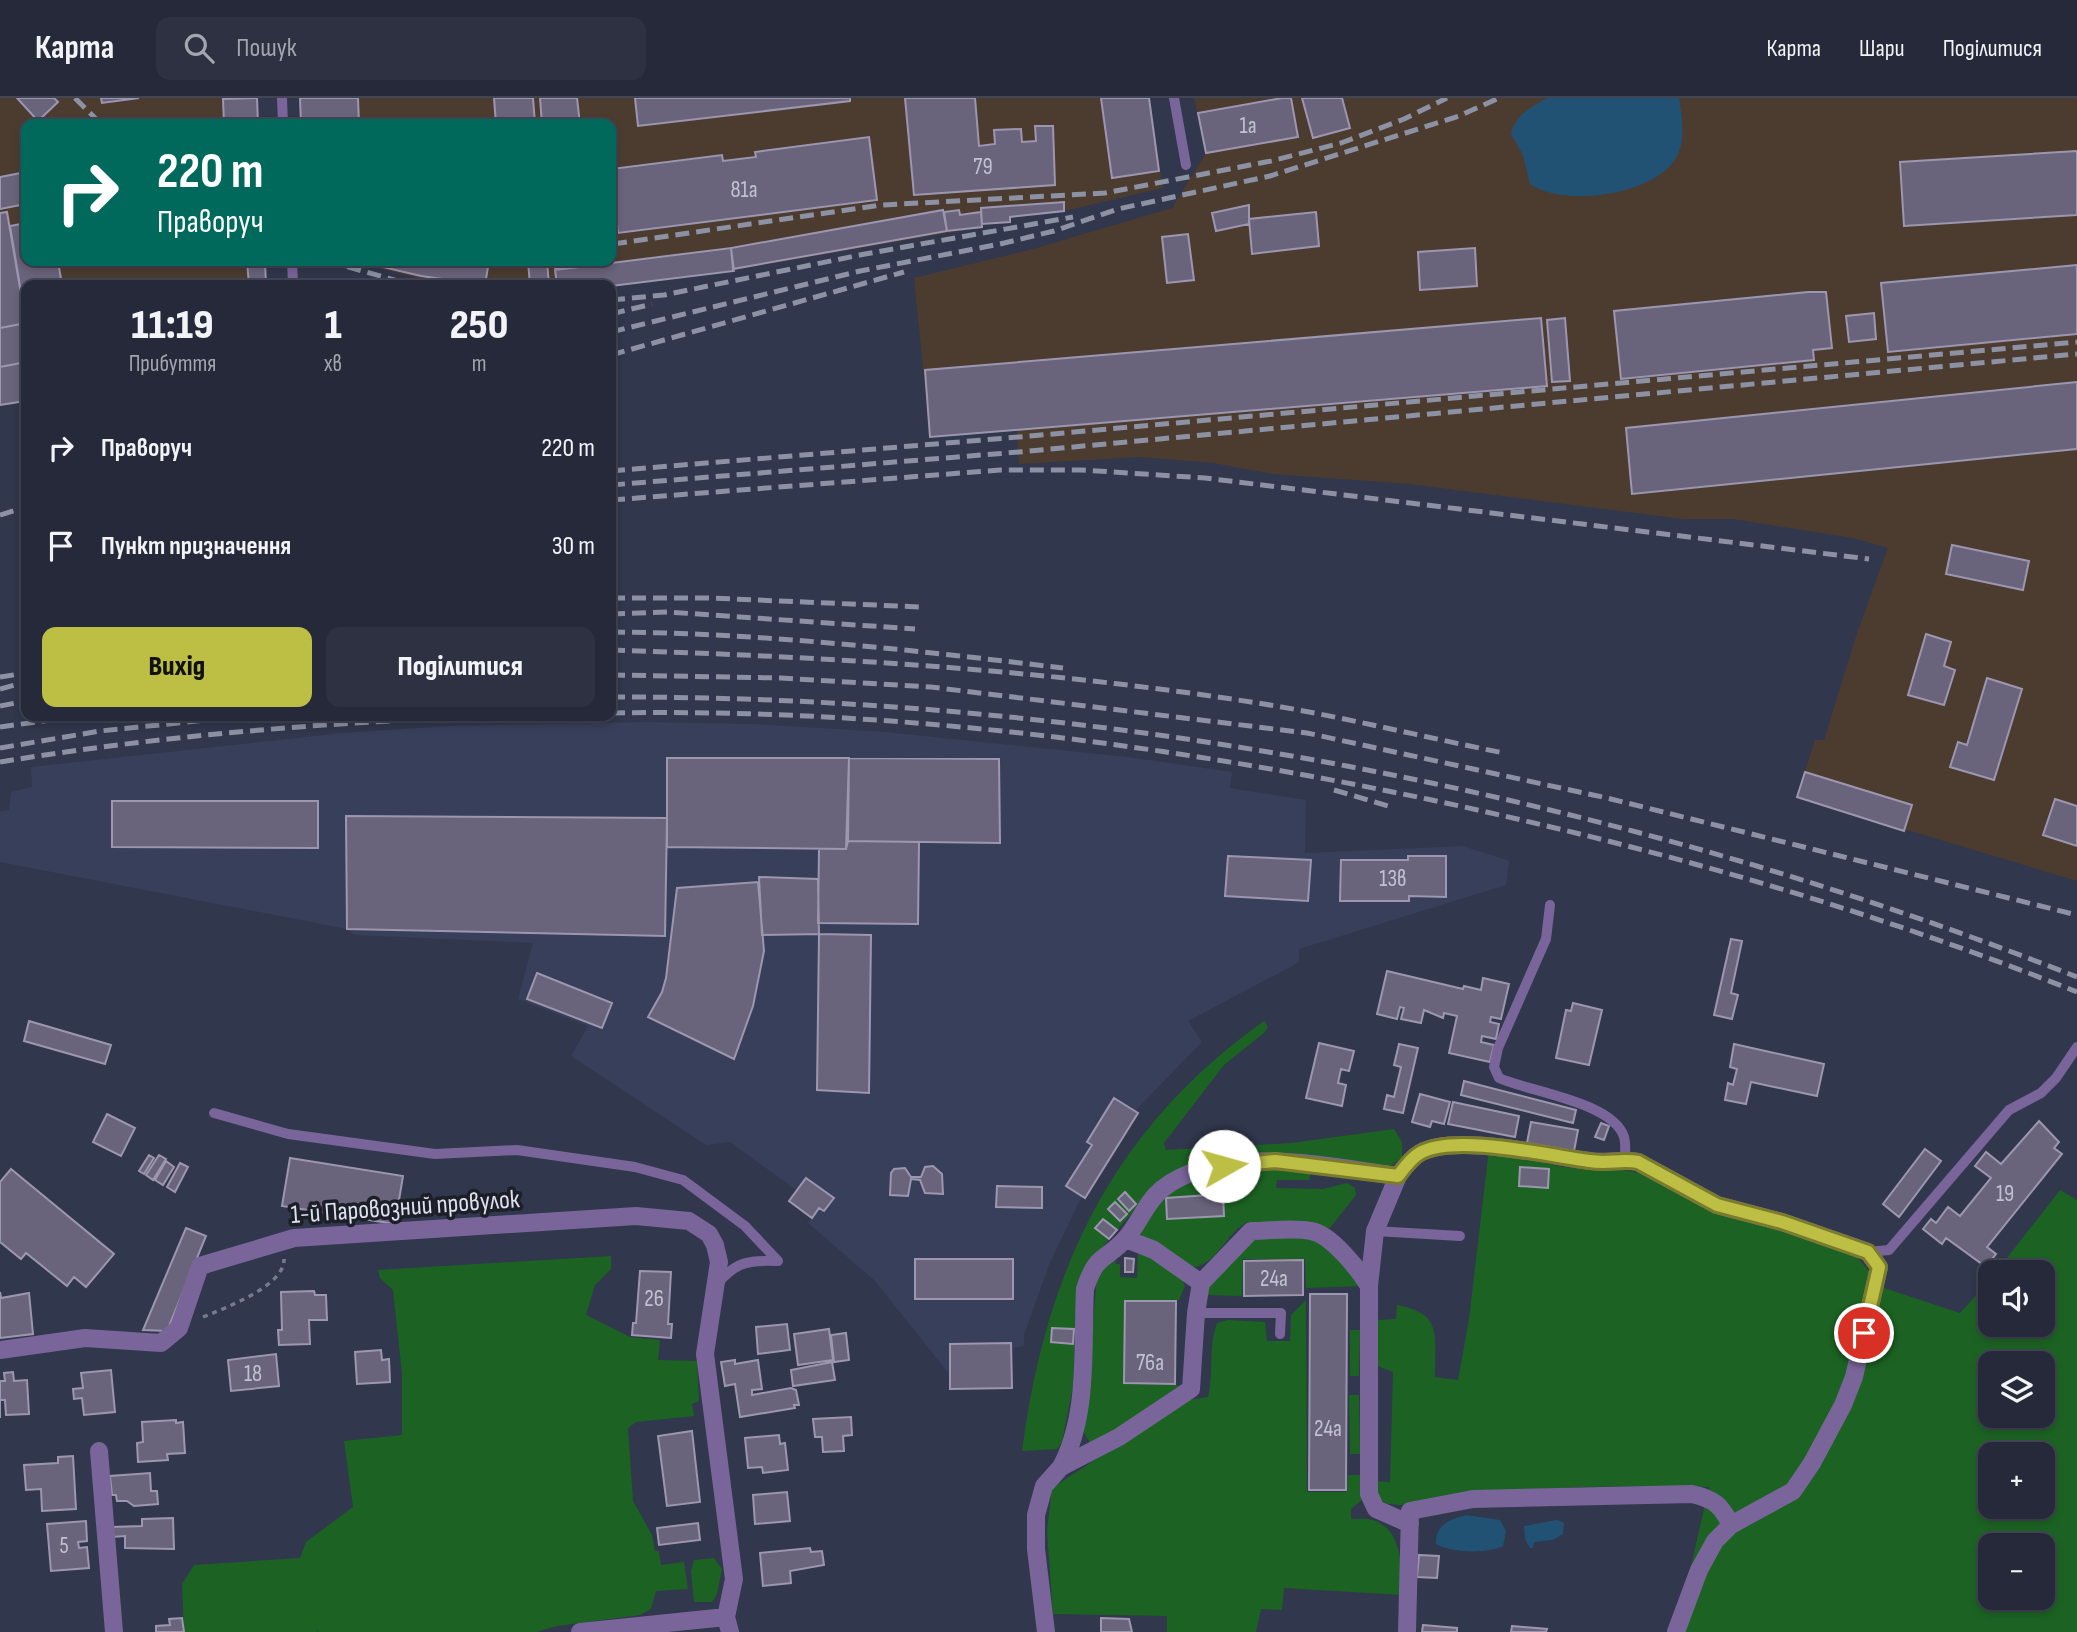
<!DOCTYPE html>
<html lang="uk">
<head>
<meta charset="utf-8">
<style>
	:root { --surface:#252939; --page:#2d3141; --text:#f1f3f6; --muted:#a3a6ae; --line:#424553; --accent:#bcbf43 }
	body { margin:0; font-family:"Sofia Sans Condensed",sans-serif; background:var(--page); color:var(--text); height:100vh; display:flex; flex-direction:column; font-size:26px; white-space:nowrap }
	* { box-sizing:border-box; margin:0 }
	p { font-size:23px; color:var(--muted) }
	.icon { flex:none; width:38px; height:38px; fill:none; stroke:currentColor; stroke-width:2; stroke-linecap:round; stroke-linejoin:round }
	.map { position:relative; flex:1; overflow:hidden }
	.drawer { position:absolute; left:21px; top:182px; width:595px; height:441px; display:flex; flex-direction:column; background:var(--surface); border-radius:14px; box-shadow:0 4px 10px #0003,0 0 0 2px var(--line) }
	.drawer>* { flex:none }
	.hud { position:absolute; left:21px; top:21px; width:595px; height:147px; border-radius:14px; box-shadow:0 4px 10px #0003,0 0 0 2px var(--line); background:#00695c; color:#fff; overflow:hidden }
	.tools { position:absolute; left:1978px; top:1162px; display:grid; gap:14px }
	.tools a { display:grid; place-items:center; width:77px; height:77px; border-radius:14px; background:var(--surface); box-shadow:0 4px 10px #0003,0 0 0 2px var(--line); font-size:35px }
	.pin { position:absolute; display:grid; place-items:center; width:60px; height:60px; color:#fff; margin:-30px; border:4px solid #fff; border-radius:50%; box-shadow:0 2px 7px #0007 }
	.me { position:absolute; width:77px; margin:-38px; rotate:83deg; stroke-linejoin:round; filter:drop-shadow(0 0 5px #0008) }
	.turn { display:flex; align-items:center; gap:24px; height:147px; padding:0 21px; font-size:32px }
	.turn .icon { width:91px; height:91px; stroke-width:2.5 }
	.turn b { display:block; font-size:49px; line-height:60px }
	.eta { display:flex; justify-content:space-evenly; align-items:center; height:119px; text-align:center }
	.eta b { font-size:42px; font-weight:800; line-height:49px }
	.action { display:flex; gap:14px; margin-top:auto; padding:14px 21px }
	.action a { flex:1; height:80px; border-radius:14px; background:var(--accent); color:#111; font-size:28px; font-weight:800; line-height:80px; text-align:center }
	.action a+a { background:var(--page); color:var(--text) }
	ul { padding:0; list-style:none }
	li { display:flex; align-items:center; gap:21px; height:98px; padding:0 21px }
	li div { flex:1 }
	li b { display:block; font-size:26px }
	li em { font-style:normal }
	header { display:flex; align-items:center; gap:42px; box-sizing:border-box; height:98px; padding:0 35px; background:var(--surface); border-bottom:2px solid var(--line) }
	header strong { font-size:33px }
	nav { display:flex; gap:38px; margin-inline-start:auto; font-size:24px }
	.search { width:490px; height:63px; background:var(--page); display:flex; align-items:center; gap:18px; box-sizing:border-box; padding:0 24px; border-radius:14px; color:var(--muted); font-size:26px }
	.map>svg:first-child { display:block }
	.industrial { fill:#4c3c30 }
	.built { fill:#383f5a }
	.green { fill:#1c6323; fill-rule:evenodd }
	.water { fill:#215273 }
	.building { fill:#69637b; stroke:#9d96b0; stroke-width:2 }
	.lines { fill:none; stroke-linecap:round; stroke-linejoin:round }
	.path { stroke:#767b8d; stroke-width:3.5; stroke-dasharray:5 5; stroke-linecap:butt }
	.lane { stroke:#79659a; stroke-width:10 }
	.street { stroke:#79659a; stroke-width:18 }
	.rail { stroke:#8c91a3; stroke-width:5; stroke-dasharray:14 7; stroke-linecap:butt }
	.route-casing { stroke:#7a7c2c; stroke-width:18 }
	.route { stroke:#bcbf43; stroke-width:12 }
	.labels { text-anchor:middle; stroke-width:7; stroke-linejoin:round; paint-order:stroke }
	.number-label { font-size:23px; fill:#c0c2d2 }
	.street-label { font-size:26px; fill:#dde1ef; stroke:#1c1f28 }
</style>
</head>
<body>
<header>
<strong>Карта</strong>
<div class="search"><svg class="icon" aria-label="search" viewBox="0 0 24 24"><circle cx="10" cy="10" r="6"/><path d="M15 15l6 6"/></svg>Пошук</div>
<nav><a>Карта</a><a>Шари</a><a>Поділитися</a></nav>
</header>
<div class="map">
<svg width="2077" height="1534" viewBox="0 0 2077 1534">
	<rect width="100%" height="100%" fill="#31374c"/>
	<path class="industrial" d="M0 0H257L258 26H26V163H265L266 187H26V303L0 307Z
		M300 0H1149L1163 90 1064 113 1010 119V124L982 126V129L734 172 611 187H446L350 163H611V26H301Z
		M1194 0H2077V783L1797 699 1815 642H1824L1857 535 1888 450 1853 440 1733 421H1683L1409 386 1273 376 1213 365 1141 359 1019 366 1017 332 930 339 914 180 1033 151 1172 110 1206 55Z"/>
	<path class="built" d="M647 624 753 626 885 634 1128 659 1232 674 1230 690 1306 702 1305 755 1463 748 1509 763 1506 787 1299 851V863L1294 867 1188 923 1202 944 1139 1009 1079 1104 1049 1167 1024 1237V1248L1013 1250 1012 1290 950 1277 875 1183 808 1125 812 1119 789 1103 796 1092 730 1044 706 1047 571 958 588 928 518 901 533 845 354 837 347 831 0 764V713L9 712 11 694 32 689 31 669 343 635 447 628Z"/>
	<path class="green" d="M1264 923 1268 929 1265 934 1224 967 1164 1045 1166 1052 1291 1045 1394 1031 1402 1044V1059L1391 1068H1381L1279 1056 1149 1095 1100 1152 1077 1198 1073 1288 1062 1344 1057 1351 1022 1353C1045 1173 1113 1030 1264 923Z
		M1489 1051 1562 1069 1612 1070 1640 1075 1855 1157 1884 1190 1960 1215 1990 1182V1227H2042V1174H1996L2060 1092 2077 1102V1534H1676L1709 1389C1607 1387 1503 1388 1403 1407L1387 1406 1378 1400 1375 1383 1390 1384 1393 1274 1377 1268 1376 1222 1396 1221 1397 1207C1444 1216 1434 1237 1435 1279L1458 1282 1469 1221ZM1990 1265H2042V1318H1990ZM1990 1356H2042V1409H1990ZM1990 1447H2042V1500H1990Z
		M1265 1068 1311 1075 1309 1082H1277L1276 1090 1323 1091 1347 1085 1355 1090 1356 1097 1329 1131 1304 1125 1248 1124C1226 1133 1215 1172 1189 1169L1141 1137V1131L1164 1098 1179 1087ZM1223 1096 1224 1118 1167 1121 1166 1100Z
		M1258 1138 1318 1140 1352 1174 1360 1188 1306 1190 1305 1161H1243L1242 1198 1207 1197 1209 1186Z
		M1138 1156C1154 1157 1181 1172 1185 1188L1179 1202H1124V1286L1178 1287V1289L1099 1344 1090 1345 1084 1335 1097 1177 1115 1160 1116 1166H1120V1179L1137 1180Z
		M611 1158V1171L595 1187 586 1217 630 1239 660 1242 658 1262 697 1263 699 1303 692 1306 694 1318 636 1324 628 1330 633 1403 652 1437 655 1453H659L661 1467 684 1464 688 1491 656 1493 651 1511 640 1517 557 1528 536 1534H318L317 1531V1534H184L182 1486 194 1467 300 1460 306 1444 353 1409 344 1343 402 1337V1276L393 1192 380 1180 378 1172Z
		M1306 1202 1307 1394H1347L1348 1377H1363L1362 1402 1351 1411V1421C1358 1421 1366 1420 1373 1422 1403 1431 1402 1472 1402 1497L1284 1490 1282 1512 1261 1511 1256 1534H1167V1518L1053 1516 1047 1433 1052 1390 1174 1310 1189 1302 1208 1299C1214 1274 1208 1249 1217 1225L1228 1222 1265 1224 1267 1243H1290L1291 1217Z
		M1350 1232H1360L1359 1278H1350Z
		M1349 1297H1359L1360 1356H1350Z
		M714 1460 722 1471 717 1496 712 1504H694L691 1473 694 1462Z"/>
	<path class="water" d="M1548 0H1679C1682 20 1686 40 1677 58 1657 97 1564 110 1530 86L1523 57 1511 36C1514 18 1533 7 1548 0Z
		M1466 1417 1500 1422 1506 1433 1503 1448C1486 1456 1452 1455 1436 1446 1435 1427 1450 1421 1466 1417Z
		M1557 1422 1564 1425 1563 1436 1553 1442 1534 1444 1533 1450H1530L1525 1441 1524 1428Z"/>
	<path class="building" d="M17 0H54L58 4 38 23Z
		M101 0H139L102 5Z
		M257 0 258 26H224L223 1Z
		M300 0H358L359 26H301Z
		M494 0H533L535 26H496Z
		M540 0H577L580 26H542Z
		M635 0H850V3L638 28Z
		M905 0H975L979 48 995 46 994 32 1021 31 1022 44 1036 43 1035 28H1053L1055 87 914 97Z
		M1101 0H1149L1159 73 1112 80Z
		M1282 0H1291L1298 39 1206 55 1198 15Z
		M1302 0H1342L1350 30 1313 40Z
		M869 39 877 102 618 135 611 71 722 57 723 63 756 59 755 54Z
		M2077 53V117L1904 128 1900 64Z
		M26 74V106L0 111V79Z
		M1064 104V113L1010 119V124L982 126 981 110Z
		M1249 107V126L1216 133 1212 115Z
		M943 112 947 133 733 171 731 150Z
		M959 112 960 117 981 114 982 129 947 133 944 114Z
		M7 114 26 225 0 230V115Z
		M1316 114 1319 148 1252 156 1249 121Z
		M26 125V163H58L62 187H26V224L10 128Z
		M1188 136 1194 182 1167 185 1162 139Z
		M731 150 734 173 611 188 557 187 555 172Z
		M1475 150 1477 188 1420 192 1418 154Z
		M247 163H265L266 187H249Z
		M370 163H448L488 169 485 187 421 178 370 166Z
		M528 163H547L549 187H530Z
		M554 163H568V169L555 170Z
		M2077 167V236L1888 254 1881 185Z
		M1808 194H1826L1832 250 1813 252 1814 262 1621 281 1614 213Z
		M1874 215 1876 241 1849 244 1846 218Z
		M1541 220 1547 288 930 339 925 272Z
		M1565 220 1570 283 1552 284 1547 222Z
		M26 225V264L0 269V230Z
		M26 264V303L0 307V269Z
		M2077 284V351L1632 396 1626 330Z
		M1952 447 2029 463 2023 492 1946 476Z
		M1926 536 1951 544 1944 568 1955 572 1944 607 1908 597Z
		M1987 580 2022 591 1994 682 1950 669 1958 644 1967 647Z
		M667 660H849L846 751 667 749Z
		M849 660 999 661 1000 745 848 743Z
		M1805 674 1912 707 1904 733 1797 699Z
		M2055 701 2077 708V748L2043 737Z
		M112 703H318V750L112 749Z
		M346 718 667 720 665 838 347 831Z
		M848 743 919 744 918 826 818 825 819 751H846Z
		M1228 758 1311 762 1308 803 1225 798Z
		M1408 758H1446V799L1409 798V803H1340L1341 762H1408Z
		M759 779 818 781 819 836 762 837Z
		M758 784 764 853 753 908 734 961 648 919 662 894 666 880 677 790Z
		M819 836 871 837 869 995 817 992Z
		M1731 841 1742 843 1731 895 1738 897 1732 921 1714 917Z
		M1387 873 1463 891 1464 888 1481 892 1483 880 1509 886 1501 921 1491 919 1490 924 1499 926 1496 941 1482 938 1481 944 1494 947 1490 964 1449 955 1457 918 1444 915 1443 920 1424 912 1421 925 1401 921 1404 910 1400 909 1397 921 1377 916Z
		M537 875 612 905 602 930 527 901Z
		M1573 905 1602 912 1589 967 1556 960 1566 912 1571 913Z
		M29 923 111 947 105 966 24 943Z
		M1319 945 1354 953 1349 973 1341 971 1338 985 1346 987 1342 1008 1306 1000Z
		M1399 946 1418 950 1403 1015 1384 1011 1387 997 1394 999 1401 969 1394 967Z
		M1734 946 1824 966 1817 998 1751 984 1746 1006 1725 1002 1728 985 1733 987 1737 971 1730 969Z
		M1464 983 1576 1012 1573 1025 1461 997Z
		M1420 996 1450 1004 1444 1026 1432 1023 1430 1029 1412 1024Z
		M1114 1000 1138 1015 1085 1100 1066 1088 1092 1047 1087 1044Z
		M1453 1004 1519 1018 1515 1039 1448 1026Z
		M107 1016 135 1030 121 1058 93 1044Z
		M2039 1023 2059 1044 2054 1050 2062 1056 1987 1149 1996 1156 1986 1169 1946 1140 1942 1146 1923 1131 1931 1121 1936 1125 1948 1109 1960 1118 1991 1080 1975 1068 1986 1054 2001 1066Z
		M1531 1024 1578 1032 1574 1053 1527 1045Z
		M1601 1025 1609 1028 1604 1042 1595 1039Z
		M1925 1051 1941 1063 1899 1119 1883 1106Z
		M149 1057 154 1060 144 1076 139 1073Z
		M159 1057 166 1061 153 1082 146 1077Z
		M290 1060 403 1078 395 1126 282 1108Z
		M166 1063 174 1069 163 1087 155 1082Z
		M180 1065 188 1069 175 1094 167 1089Z
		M933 1068 942 1076 943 1096 925 1095 920 1082 911 1081 908 1098 890 1097 891 1075 894 1071 905 1070 911 1079H921L925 1069Z
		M1520 1069 1549 1071 1548 1090 1519 1088Z
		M11 1071 114 1156 86 1189 74 1179 67 1188 26 1155 21 1161 0 1144V1084Z
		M806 1080 834 1100 824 1113 819 1110 812 1120 789 1103Z
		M997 1088 1042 1089V1110L996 1109Z
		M1125 1094 1136 1106 1129 1113 1118 1101Z
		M1223 1096 1224 1118 1167 1121 1166 1100Z
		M1115 1104 1127 1116 1120 1123 1108 1111Z
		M1103 1121 1117 1132 1109 1141 1095 1130Z
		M186 1130 206 1138 167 1233 143 1232Z
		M1125 1160 1134 1161 1133 1174H1125Z
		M915 1161H1013V1201H915Z
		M1303 1162V1197L1244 1198V1163Z
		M640 1173 671 1174 668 1226H672L671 1240 632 1237 633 1225H636Z
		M314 1193 315 1197H326L327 1222H309L310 1246 279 1247 278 1232H282L281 1194Z
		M0 1194 1 1200 29 1195 33 1236 0 1240Z
		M1310 1196H1347L1346 1392H1309Z
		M1125 1203H1176L1175 1286 1124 1285Z
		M787 1226 790 1252 758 1256 756 1229Z
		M1052 1230 1074 1231 1073 1246 1051 1244Z
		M829 1231 833 1262 798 1267 794 1236Z
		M846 1235 849 1262 834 1264 831 1237Z
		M1011 1245 1012 1290 950 1291V1246Z
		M381 1252 382 1262 389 1261 390 1284 357 1286 355 1254Z
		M276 1256 279 1288 231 1293 228 1262Z
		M735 1262V1266L758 1262 762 1291 752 1292V1297L791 1290 796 1292 799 1307H794L795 1310 740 1319 735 1286 725 1288 721 1264Z
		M832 1264 835 1282 793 1288 791 1272Z
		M111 1272 115 1314 84 1317 82 1300 74 1301 73 1291 83 1290 81 1275Z
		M13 1274 14 1283 27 1282 29 1316 6 1317 5 1302H0V1320V1283H5L4 1275Z
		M851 1319 852 1337 843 1338 844 1353 823 1354 822 1339H815L813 1321Z
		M176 1322V1325L183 1324 185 1355 167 1356 168 1362 138 1364 137 1345 143 1344 142 1324Z
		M692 1333 700 1404 667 1408 658 1338Z
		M779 1337 780 1346 785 1345 788 1372 763 1375 762 1369 748 1370 745 1340Z
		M73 1358 76 1411 42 1413 41 1391 26 1392 24 1367 58 1365V1359Z
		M150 1375 151 1393H157L158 1406 134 1408 127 1403H117L116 1397H112L110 1378Z
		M787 1394 790 1423 755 1426 753 1397Z
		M173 1420 174 1451 125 1450V1438L112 1439V1429L142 1428V1421Z
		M86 1423 87 1443 78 1444 79 1450 87 1449 89 1470 51 1473 47 1426Z
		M698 1425 700 1442 659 1447 657 1430Z
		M810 1450 811 1454 822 1453 824 1467 790 1473 791 1485 763 1488 760 1455Z
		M1419 1457 1439 1458 1437 1480 1417 1479Z
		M182 1520 184 1534H156V1528L170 1527 169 1521Z
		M1101 1520 1129 1521 1132 1534H1101Z
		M1423 1527 1457 1530V1534H1422Z
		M1512 1528 1547 1531 1546 1534H1511Z"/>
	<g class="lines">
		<path class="path" d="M203 1219C225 1210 285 1188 284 1161"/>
		<path class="lane" d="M282 0 283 26
			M1174 0 1186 67
			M292 163 293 187
			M1550 807 1546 841 1498 950 1494 969 1499 980C1530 994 1613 1004 1624 1039 1626 1046 1625 1054 1625 1061
			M214 1015 288 1036 435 1056 517 1052 635 1069 683 1082 745 1128 778 1163
			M1375 1133 1460 1138
			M1868 1154 1889 1152 2009 1012 2041 995 2056 980 2077 949
			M718 1185C737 1163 750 1162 778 1163
			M1196 1215H1281L1280 1236"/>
		<path class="street" d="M1126 1141 1154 1152 1201 1185
			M1369 1188 1375 1133 1398 1078
			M0 1252 85 1240 161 1245 179 1230 200 1168 294 1140 636 1118 689 1123 709 1136 715 1147 719 1164 705 1256 734 1481 726 1519 730 1534
			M99 1353 114 1534
			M1061 1369C1089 1316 1082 1250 1085 1191 1097 1153 1106 1164 1127 1139 1140 1124 1146 1104 1162 1091 1222 1044 1328 1069 1398 1078 1404 1070 1411 1060 1420 1055 1455 1035 1550 1058 1590 1063 1607 1066 1622 1060 1638 1064L1717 1107 1782 1124 1868 1154 1879 1169 1854 1279 1843 1307 1812 1365 1793 1393 1731 1427 1715 1443 1699 1472 1676 1534
			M580 1534 726 1519
			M1046 1534 1036 1451V1417L1044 1388 1061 1369 1119 1339 1191 1291 1196 1215 1201 1185 1251 1133C1270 1133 1293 1129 1311 1133 1331 1136 1359 1172 1369 1188V1396L1376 1411 1410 1426
			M1407 1534 1410 1413 1473 1401 1692 1396C1714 1401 1721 1407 1731 1427"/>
		<path class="rail" d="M75 0 101 26
			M613 146 881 107 1105 95 1271 63 1341 45 1404 21 1447 0
			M327 163 412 187
			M611 202 664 197 865 156 1073 119
			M611 216 652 206
			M611 234 860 173 1000 146 1054 133 1118 111 1270 78 1459 18 1499 0
			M611 257 904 174
			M611 373 1019 339 2077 244
			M611 387 1019 354 2077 256
			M611 402 1000 372H1082L1205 380 1869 461
			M0 417 26 409
			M611 500H710L921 509
			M611 516 668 514 915 531
			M611 534C762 535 913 552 1063 570
			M611 552C833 559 1056 572 1276 608 1352 621 1428 640 1504 655
			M611 577 781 580 931 589 1307 635 1607 700 2077 817
			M0 579 26 575
			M0 591 26 584
			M611 599C1110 598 1613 696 2077 879
			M0 608 26 603
			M611 615C885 610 1159 645 1427 701 1649 748 1867 810 2077 894
			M0 629 80 618
			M0 650 100 633 246 618
			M0 664C164 637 331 624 497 618
			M1334 692 1388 708"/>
	</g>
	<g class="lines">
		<g class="route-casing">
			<path id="route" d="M1224 1068 1275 1063 1398 1078C1404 1070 1411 1060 1420 1055 1455 1035 1550 1058 1590 1063 1607 1066 1622 1061 1638 1064L1717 1107 1782 1124 1868 1154 1879 1169 1864 1235"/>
		</g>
		<use href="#route" class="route"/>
	</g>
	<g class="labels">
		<g class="number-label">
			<text x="1248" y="35">1а</text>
			<text x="983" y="76">79</text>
			<text x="744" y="99">81а</text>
			<text x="1393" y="788">13в</text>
			<text x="2005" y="1103">19</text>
			<text x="1274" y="1188">24а</text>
			<text x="654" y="1208">26</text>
			<text x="1150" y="1272">76а</text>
			<text x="253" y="1283">18</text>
			<text x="1328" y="1338">24а</text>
			<text x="64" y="1455">5</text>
		</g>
		<g class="street-label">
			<text transform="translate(405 1108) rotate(-4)" y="9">1-й Паровозний провулок</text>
		</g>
	</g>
</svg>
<div class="tools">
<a><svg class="icon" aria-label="sound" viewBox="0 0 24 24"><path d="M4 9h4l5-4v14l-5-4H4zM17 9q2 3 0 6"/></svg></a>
<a><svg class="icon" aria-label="layers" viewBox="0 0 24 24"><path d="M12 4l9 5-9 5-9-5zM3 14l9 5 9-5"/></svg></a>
<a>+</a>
<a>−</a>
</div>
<div class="pin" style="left:1864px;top:1235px;background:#d93025"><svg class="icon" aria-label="arrive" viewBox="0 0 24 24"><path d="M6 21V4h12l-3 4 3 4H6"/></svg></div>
<svg class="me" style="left:1224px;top:1068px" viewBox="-20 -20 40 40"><circle r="19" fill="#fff"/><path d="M0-13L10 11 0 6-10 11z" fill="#bcbf43"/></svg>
<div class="hud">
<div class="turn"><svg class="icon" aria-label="right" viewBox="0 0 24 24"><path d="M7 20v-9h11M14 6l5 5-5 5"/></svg><div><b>220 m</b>Праворуч</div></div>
</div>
<section class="drawer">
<div class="eta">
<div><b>11:19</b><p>Прибуття</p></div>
<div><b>1</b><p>хв</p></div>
<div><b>250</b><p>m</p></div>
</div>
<ul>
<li><svg class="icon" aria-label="right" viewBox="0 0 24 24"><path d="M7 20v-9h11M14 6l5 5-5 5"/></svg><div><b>Праворуч</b></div><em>220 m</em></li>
<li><svg class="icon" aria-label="arrive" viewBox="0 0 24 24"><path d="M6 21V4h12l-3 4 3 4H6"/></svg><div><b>Пункт призначення</b></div><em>30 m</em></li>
</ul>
<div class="action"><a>Вихід</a><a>Поділитися</a></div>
</section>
</div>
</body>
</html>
